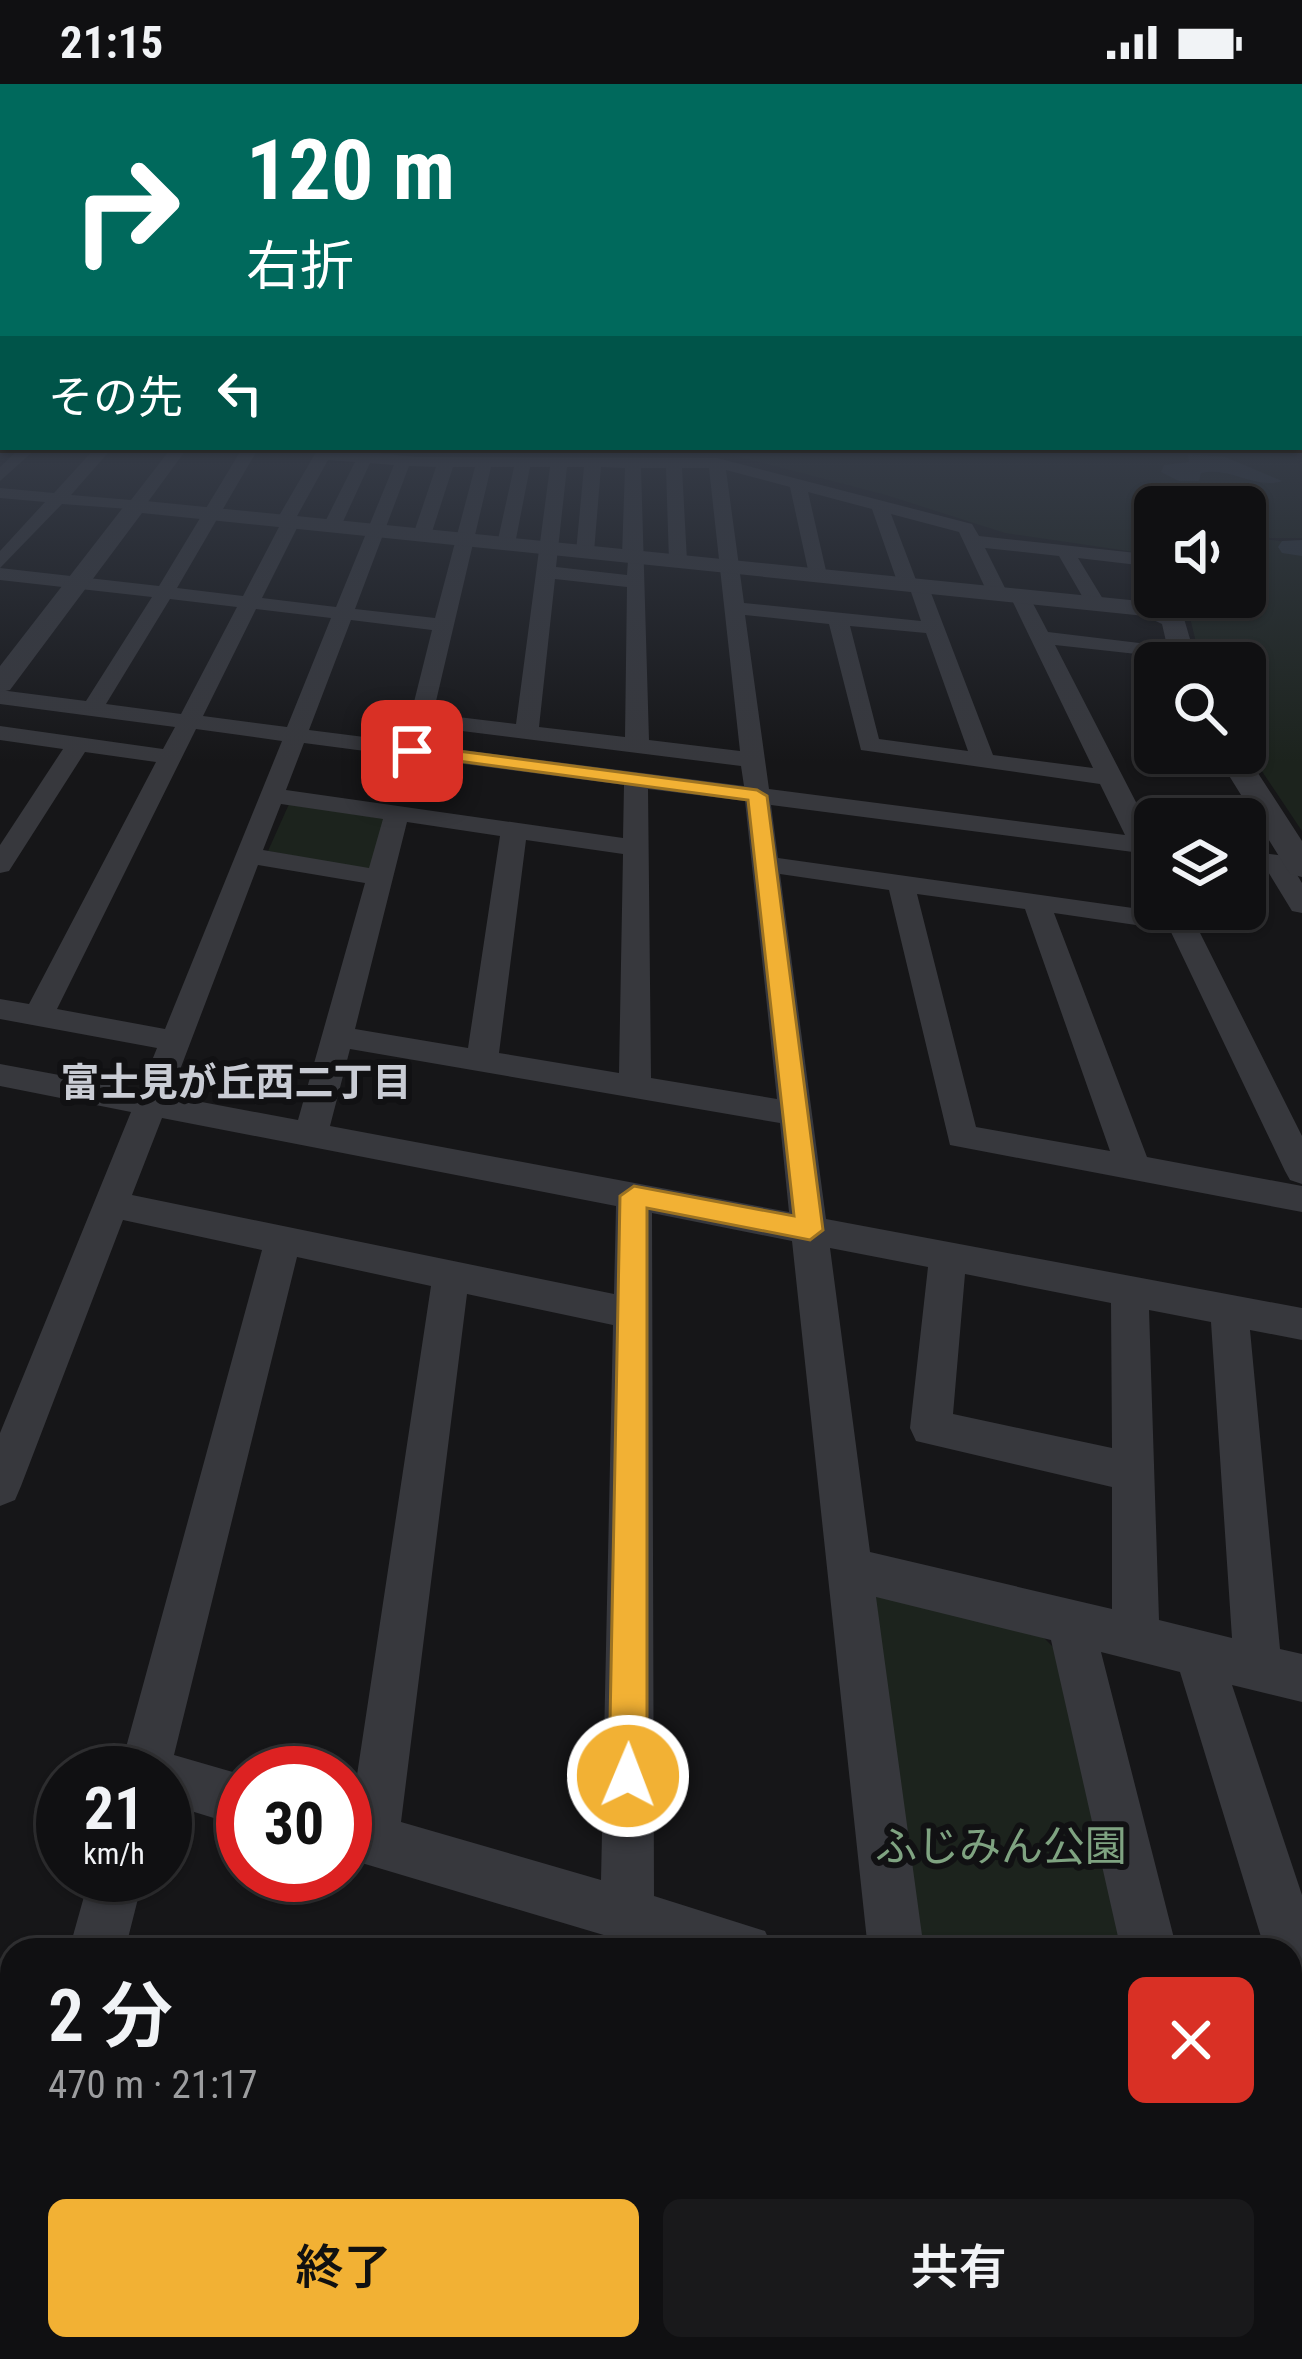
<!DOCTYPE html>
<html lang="ja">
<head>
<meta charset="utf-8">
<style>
	:root { --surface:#101012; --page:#19191b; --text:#f1f3f6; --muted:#9c9d9f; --line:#303032; --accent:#f2b134 }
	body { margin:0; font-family:"Roboto Condensed","Noto Sans JP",sans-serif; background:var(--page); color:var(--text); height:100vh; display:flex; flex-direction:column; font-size:45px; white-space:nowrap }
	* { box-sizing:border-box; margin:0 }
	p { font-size:39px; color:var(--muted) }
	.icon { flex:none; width:66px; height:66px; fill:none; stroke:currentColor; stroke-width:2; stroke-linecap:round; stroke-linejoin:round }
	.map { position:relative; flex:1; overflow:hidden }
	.side { position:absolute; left:0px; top:1854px; width:1302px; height:423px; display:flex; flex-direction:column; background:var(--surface); border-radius:36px 36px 0 0; box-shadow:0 3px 9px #0004,0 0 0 3px var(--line) }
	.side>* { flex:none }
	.hud { position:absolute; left:0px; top:0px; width:1302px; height:366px; box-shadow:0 3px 9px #0004,0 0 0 3px var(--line); background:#00695c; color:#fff; overflow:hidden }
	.fabs { position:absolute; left:1134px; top:402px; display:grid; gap:24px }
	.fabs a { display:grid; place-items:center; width:132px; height:132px; border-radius:18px; background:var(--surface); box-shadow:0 3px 9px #0004,0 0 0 3px var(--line); font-size:60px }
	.speed { position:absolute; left:36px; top:1662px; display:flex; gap:24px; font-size:60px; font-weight:700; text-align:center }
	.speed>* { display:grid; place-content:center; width:156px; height:156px; border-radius:50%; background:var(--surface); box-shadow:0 3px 9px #0004,0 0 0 3px var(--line); line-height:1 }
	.speed small { font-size:30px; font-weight:400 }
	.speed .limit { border:18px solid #d22; background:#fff; color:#111 }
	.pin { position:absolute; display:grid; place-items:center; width:102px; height:102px; color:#fff; margin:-51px; border-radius:24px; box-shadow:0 6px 18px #0006 }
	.me { position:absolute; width:132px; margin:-66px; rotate:1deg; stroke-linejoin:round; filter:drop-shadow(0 0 9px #0008) }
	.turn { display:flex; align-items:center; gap:42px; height:252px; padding:0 48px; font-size:54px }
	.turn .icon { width:156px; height:156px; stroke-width:2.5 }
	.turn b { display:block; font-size:84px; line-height:102px }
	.then { display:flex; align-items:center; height:114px; padding:0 48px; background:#0003; gap:24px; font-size:45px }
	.round { display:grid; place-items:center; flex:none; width:126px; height:126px; border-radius:18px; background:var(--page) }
	.head { display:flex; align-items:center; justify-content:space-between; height:204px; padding:0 48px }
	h1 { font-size:72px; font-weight:600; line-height:90px }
	.cta { display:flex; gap:24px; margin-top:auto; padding:24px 48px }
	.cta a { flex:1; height:138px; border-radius:18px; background:var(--accent); color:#111; font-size:48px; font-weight:600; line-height:138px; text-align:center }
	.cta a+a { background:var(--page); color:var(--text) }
	.status { display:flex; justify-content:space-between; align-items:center; height:84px; padding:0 60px; background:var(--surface); direction:ltr }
	.status svg { height:33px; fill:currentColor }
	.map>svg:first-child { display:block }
	.green { fill:#1c231d }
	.water { fill:#2c353c }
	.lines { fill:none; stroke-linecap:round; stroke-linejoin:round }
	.river { fill:#2c353c; fill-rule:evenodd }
	.minor { fill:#37383d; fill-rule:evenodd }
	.tertiary { fill:#37383d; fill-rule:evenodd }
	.route { fill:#f2b134; stroke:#9d7322; stroke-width:3 }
	.labels { text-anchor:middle; stroke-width:12; stroke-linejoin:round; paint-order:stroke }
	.neighbourhood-label { font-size:39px; font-weight:bold; fill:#c9ccd4; stroke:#111113 }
	.near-park-label { font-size:42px; fill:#7fa381; stroke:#111113 }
</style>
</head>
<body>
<div class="status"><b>21:15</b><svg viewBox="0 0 49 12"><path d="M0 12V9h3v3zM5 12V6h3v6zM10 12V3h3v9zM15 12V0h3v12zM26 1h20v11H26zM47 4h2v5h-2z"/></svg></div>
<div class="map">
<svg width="1302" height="2275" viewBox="0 0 1302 2275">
	<rect width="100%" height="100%" fill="#161618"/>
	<path class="green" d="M1299 359 1302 454H1256L1302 460V747L1245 662V579H1201L1185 513H1245V423H1155V471L1005 449 886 411 701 363Z
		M289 720 384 734 371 786 268 767Z
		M873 1511 1035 1545 1057 1567 1129 1866H910Z
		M1038 2265H1221L1222 2275H1068Z"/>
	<path class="water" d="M1188 370 1225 373 1282 397C1256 406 1230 382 1201 389L1199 397H1179L1161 388 1164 381 1189 378Z"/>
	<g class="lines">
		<path class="river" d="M1302 456V472L1282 469 1278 463 1282 457Z"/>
		<path class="minor" d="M21 363H38L0 397V383Z
			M96 363H113L71 411 131 416 172 363H188L142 426 62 420 0 484V467L45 418 0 414V404L54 409Z
			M243 363H259L177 504 243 512 280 441 276 437 319 363 416 373 717 374 972 440 979 452 1155 471V483L1078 474 1106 520 1096 526 1089 524 1059 472 985 464 1008 510 998 516 988 510 959 448 891 430 916 496 928 501 993 671 1093 684 1010 512 1013 508H1027L1048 548 1189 565V573L1182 575 1055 561 1155 755V785L1142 784 1133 768 771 721 778 774 1161 828 1188 825 1302 1052V1100L1290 1096 1285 1087 1170 846 1054 829 1147 1073 1302 1102V1128L950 1061 889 806 780 790 826 1135 1302 1224V1256L1250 1246 1280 1565 1302 1570V1618L1232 1601 1302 1811V1923L1290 1918V1866H1265L1180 1588 1101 1568 1177 1866H1121L1051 1556 876 1513 924 1866H868L792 1157 652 1129 654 1812 765 1847 774 1866H654L345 1774V1722L352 1724 431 1202 297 1173 174 1671 243 1691V1743L165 1719V1689H119L262 1166 123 1136 21 1402 15 1416 0 1422V1349L131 1028 0 1002V980L140 1006 157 964 0 935V915L29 920 156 678 85 668 9 787 0 789V761L63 665 0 656V642L163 665 175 643 0 620V606L86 617 152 513 0 496V484L159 502ZM328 376 355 378 323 442 332 447 341 442 370 379 394 381 336 523 262 514 300 438 296 434ZM409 382 436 383 413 451 422 456 431 451 453 383H475L435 534 355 525ZM491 383H514L497 460 506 465 515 460 530 383H550L516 640 433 630ZM567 383H584L576 468 585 474 594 468 601 383 625 384 622 472 628 477 627 491 556 483ZM641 384H666L669 477 678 483 687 477 682 384H709L740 667 649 656ZM726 386 790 403 810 495 827 491 808 408 872 425 898 500 910 505 921 537 744 519ZM555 495 627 503 625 653 539 643ZM170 515 237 523 181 630 106 620ZM256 525 331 534 287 643 203 632ZM745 531 829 540 861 666 1100 700 1125 751 769 705ZM351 536 432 546 404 658 309 646ZM850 542 926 549 968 667 879 655ZM430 643 741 682 744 702 424 661ZM196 645 282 657 165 945 57 925ZM304 659 624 701 623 754 286 706ZM648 705 745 717 777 1015 651 994ZM281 720 383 735 369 784 263 766ZM407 738 500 752 468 964 355 945ZM526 756 623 770 619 989 499 969ZM258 781 365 799 298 1036 170 1012ZM917 810 1025 825 1110 1067 976 1043ZM350 965 780 1039 789 1128 330 1042ZM162 1034 616 1122 614 1210 132 1111ZM830 1164 928 1183 910 1344 916 1357 1112 1403V1525L870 1468ZM965 1190 1111 1219 1112 1364 953 1330ZM467 1210 613 1241 601 1796 401 1738ZM1149 1226 1211 1238 1232 1554 1159 1536Z
			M1162 513H1182V542L1165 538Z
			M1245 767 1302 774V790L1296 789 1302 799V829L1292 827 1267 786 1245 783Z
			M90 1791H144L125 1866H69Z
			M1290 2154 1302 2158V2222L1290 2218Z
			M277 2265H343L341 2275H275Z
			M592 2265H658V2275H592Z
			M911 2265H977L979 2275H913Z
			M1214 2265H1280L1282 2275H1216Z"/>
		<path class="tertiary" d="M136 416 1150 518 1183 531 1197 579H1171L1162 540 1145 532 142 429 10 606 0 608V582L128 417Z
			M1215 669H1245L1302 757V793L1290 790Z
			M0 1958 12 1962V2036L0 2032Z
			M731 2265H837L841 2275H735Z"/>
	</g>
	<linearGradient id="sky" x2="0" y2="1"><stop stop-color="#0c0c0d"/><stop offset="0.53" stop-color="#363c48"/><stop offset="1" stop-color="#363c48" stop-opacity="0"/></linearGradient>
	<rect width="1302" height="678" fill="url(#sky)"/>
	<path class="route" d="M412 661 757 706 767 712 823 1146 810 1156 647 1124V1692L642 1705 628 1711 615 1705 609 1692 620 1112 634 1102 794 1132 748 716 406 670 404 667Z"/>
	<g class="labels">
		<g class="neighbourhood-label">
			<text x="236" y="1012">富士見が丘西二丁目</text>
		</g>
		<g class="near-park-label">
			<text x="1001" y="1777">ふじみん公園</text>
		</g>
	</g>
</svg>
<div class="fabs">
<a><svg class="icon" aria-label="sound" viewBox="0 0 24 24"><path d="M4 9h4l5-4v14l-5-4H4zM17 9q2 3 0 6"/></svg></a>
<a><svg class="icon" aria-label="search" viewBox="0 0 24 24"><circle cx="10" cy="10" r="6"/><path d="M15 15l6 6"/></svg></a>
<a><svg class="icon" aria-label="layers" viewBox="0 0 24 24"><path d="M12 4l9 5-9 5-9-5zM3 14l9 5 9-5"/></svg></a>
</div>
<div class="speed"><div>21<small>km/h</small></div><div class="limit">30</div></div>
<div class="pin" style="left:412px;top:667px;background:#d93025"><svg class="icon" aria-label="arrive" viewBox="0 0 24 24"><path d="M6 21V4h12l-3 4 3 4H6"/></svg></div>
<svg class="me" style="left:628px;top:1692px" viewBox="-20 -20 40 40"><circle r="17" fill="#f2b134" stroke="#fff" stroke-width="3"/><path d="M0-11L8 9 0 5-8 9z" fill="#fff"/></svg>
<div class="hud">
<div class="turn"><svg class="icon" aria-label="right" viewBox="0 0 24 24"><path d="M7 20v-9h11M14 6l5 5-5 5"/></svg><div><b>120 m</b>右折</div></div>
<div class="then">その先<svg class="icon" aria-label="left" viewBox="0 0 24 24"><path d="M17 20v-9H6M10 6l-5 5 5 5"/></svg></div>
</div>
<section class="side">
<div class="head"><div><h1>2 分</h1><p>470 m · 21:17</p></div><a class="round" style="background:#d93025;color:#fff"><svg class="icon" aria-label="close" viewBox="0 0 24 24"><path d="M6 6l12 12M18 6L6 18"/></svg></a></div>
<div class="cta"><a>終了</a><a>共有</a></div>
</section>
</div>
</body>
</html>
